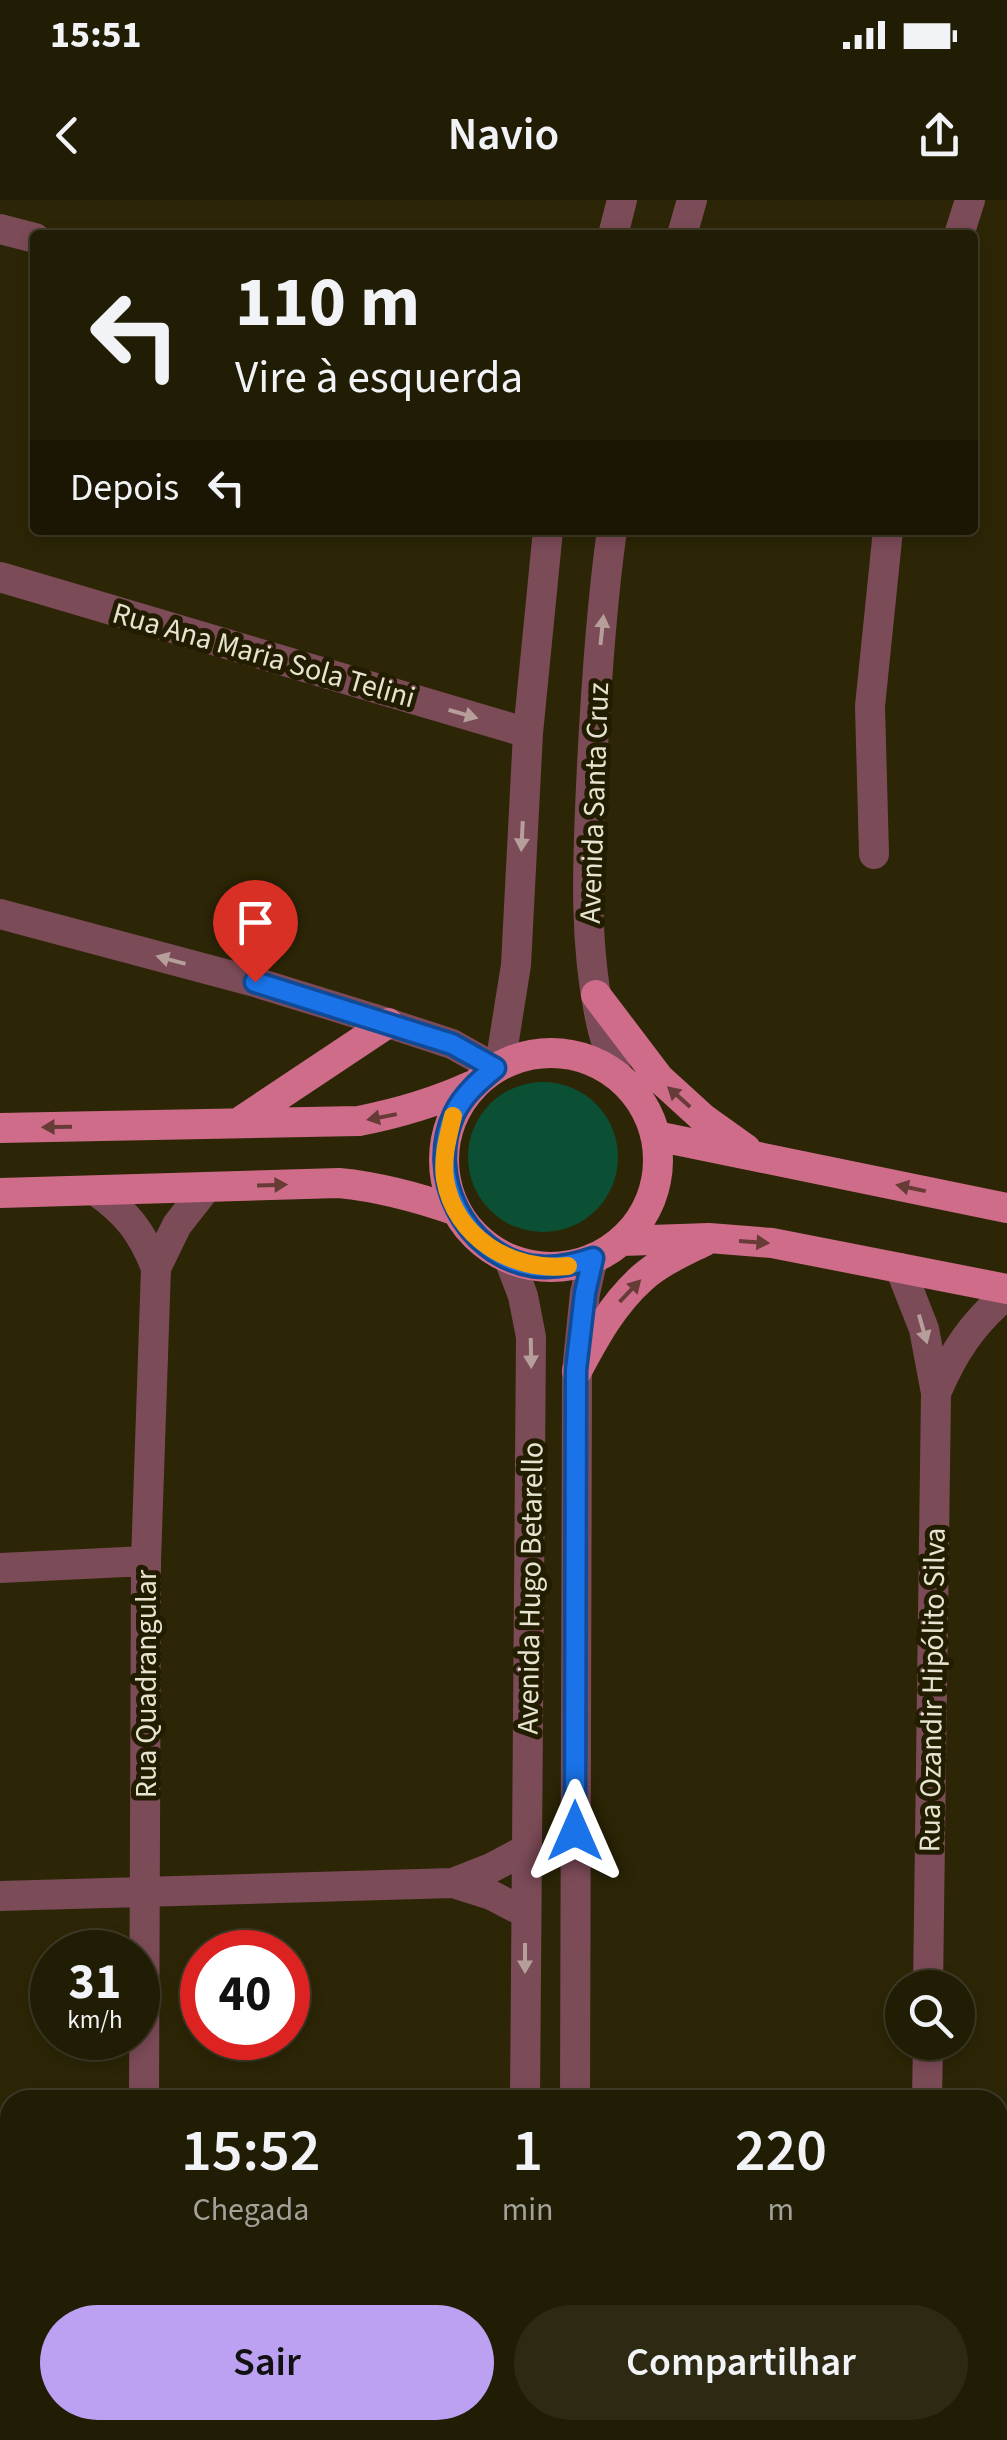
<!DOCTYPE html>
<html lang="pt">
<head>
<meta charset="utf-8">
<style>
	:root { --surface:#211c04; --page:#2d2913; --text:#f1f3f6; --muted:#a2a19a; --line:#3e3a26; --accent:#bca0f2 }
	body { margin:0; font-family:"Source Sans 3",sans-serif; background:var(--page); color:var(--text); height:100vh; display:flex; flex-direction:column; font-size:38px; white-space:nowrap }
	* { box-sizing:border-box; margin:0 }
	p { font-size:32px; color:var(--muted) }
	.icon { flex:none; width:55px; height:55px; fill:none; stroke:currentColor; stroke-width:2; stroke-linecap:round; stroke-linejoin:round }
	.map { position:relative; flex:1; overflow:hidden }
	.drawer { position:absolute; left:0px; top:1890px; width:1008px; height:350px; display:flex; flex-direction:column; background:var(--surface); border-radius:30px 30px 0 0; box-shadow:0 5px 15px #0003,0 0 0 2px var(--line) }
	.drawer>* { flex:none }
	.hud { position:absolute; left:30px; top:30px; width:948px; height:305px; border-radius:10px; box-shadow:0 5px 15px #0003,0 0 0 2px var(--line); background:#211c04; color:var(--text); overflow:hidden }
	.controls { position:absolute; left:885px; top:1770px; display:grid; gap:20px }
	.controls a { display:grid; place-items:center; width:90px; height:90px; border-radius:50%; background:var(--surface); box-shadow:0 5px 15px #0003,0 0 0 2px var(--line); font-size:50px }
	.speed { position:absolute; left:30px; top:1730px; display:flex; gap:20px; font-size:50px; font-weight:700; text-align:center }
	.speed>* { display:grid; place-content:center; width:130px; height:130px; border-radius:50%; background:var(--surface); box-shadow:0 5px 15px #0003,0 0 0 2px var(--line); line-height:1 }
	.speed small { font-size:25px; font-weight:400 }
	.speed .limit { border:15px solid #d22; background:#fff; color:#111 }
	.pin { position:absolute; display:grid; place-items:center; width:85px; height:85px; color:#fff; margin:-102px -42px; border-radius:50% 50% 50% 0; rotate:-45deg; box-shadow:0 0 10px #0007 }
	.pin .icon { rotate:45deg }
	.me { position:absolute; width:110px; margin:-55px; rotate:0deg; stroke-linejoin:round; filter:drop-shadow(0 0 8px #0008) }
	.turn { display:flex; align-items:center; gap:35px; height:210px; padding:0 40px; font-size:45px }
	.turn .icon { width:130px; height:130px; stroke-width:2.5 }
	.turn b { display:block; font-size:70px; line-height:85px }
	.then { display:flex; align-items:center; height:95px; padding:0 40px; background:#0003; gap:20px; font-size:38px }
	.eta { display:flex; justify-content:space-evenly; align-items:center; height:170px; text-align:center }
	.eta b { font-size:60px; font-weight:600; line-height:70px }
	.cta { display:flex; gap:20px; margin-top:auto; padding:20px 40px }
	.cta a { flex:1; height:115px; border-radius:60px; background:var(--accent); color:#111; font-size:40px; font-weight:600; line-height:115px; text-align:center }
	.cta a+a { background:var(--page); color:var(--text) }
	.status { display:flex; justify-content:space-between; align-items:center; height:70px; padding:0 50px; background:var(--surface); direction:ltr }
	.status svg { height:28px; fill:currentColor }
	header { display:flex; justify-content:space-between; align-items:center; height:130px; padding:0 40px; background:var(--surface); font-size:45px; font-weight:600 }
	.map>svg:first-child { display:block }
	.green { fill:#0b4f34 }
	.lines { fill:none; stroke-linecap:round; stroke-linejoin:round }
	.minor { stroke:#7c4b58; stroke-width:30 }
	.major { stroke:#cf6c89; stroke-width:30 }
	.oneway { fill:#b69f9b }
	.oneway2 { fill:#673c37 }
	.route-casing { stroke:#114b97; stroke-width:25 }
	.route { stroke:#1a73e8; stroke-width:18 }
	.slow { stroke:#f59e0b; stroke-width:18 }
	.labels { text-anchor:middle; stroke-width:10; stroke-linejoin:round; paint-order:stroke }
	.street-label { font-size:30px; fill:#e6e3d1; stroke:#221c00 }
</style>
</head>
<body>
<div class="status"><b>15:51</b><svg viewBox="0 0 49 12"><path d="M0 12V9h3v3zM5 12V6h3v6zM10 12V3h3v9zM15 12V0h3v12zM26 1h20v11H26zM47 4h2v5h-2z"/></svg></div>
<header><svg class="icon" aria-label="back" viewBox="0 0 24 24"><path d="M15 5l-7 7 7 7"/></svg>Navio<svg class="icon" aria-label="share" viewBox="0 0 24 24"><path d="M12 15V3M7 8l5-5 5 5M5 13v7h14v-7"/></svg></header>
<div class="map">
<svg width="1007" height="2240" viewBox="0 0 1007 2240">
	<rect width="100%" height="100%" fill="#2c2606"/>
	<path class="green" d="M468 957a75 75 0 1 1 150 0a75 75 0 1 1-150 0Z"/>
	<g class="lines">
		<path class="minor" d="M0 29 35 38
			M613 35 622 0
			M682 35 692 0
			M959 35 970 0
			M612 330C601 408 596 487 592 565 588 653 582 744 603 831 607 845 612 860 617 874
			M0 377 528 533
			M874 654 870 506 888 330
			M0 714 255 782 388 823 452 844 495 868
			M500 865 516 765 528 533 548 330
			M96 991C127 1013 142 1032 156 1068
			M509 1059 523 1096 531 1137 525 1900
			M900 1068 924 1129 936 1193 928 1788
			M936 1193C954 1151 972 1124 1007 1094
			M0 1368 146 1361
			M453 1683 491 1668 527 1649
			M0 1696 453 1683 491 1695 526 1713
			M144 1900 146 1361 156 1068 177 1025 206 988
			M575 1900 577 1171 585 1093 593 1058
			M927 1900 928 1842
			M0 2040H10
			M998 2116 1007 2118
			M143 2240V2230
			M523 2240V2230
			M573 2240V2230
			M923 2240 924 2230"/>
		<path class="major" d="M596 795 659 878 704 919 746 949
			M444 960a107 107 0 1 1 214 0a107 107 0 1 1-214 0Z
			M238 923 388 823
			M0 928 359 921C399 913 434 903 471 886
			M656 936 1007 1008
			M0 993 339 983C380 987 417 997 457 1011
			M622 1041 709 1038 772 1043 1007 1089
			M577 1171C595 1137 613 1104 642 1078 660 1062 683 1052 705 1041"/>
	</g>
	<defs><path id="oneway-solid" d="M-6-.8H1V-3.2L6.5 0L1 3.2V.8H-6Z" transform="scale(2.5)"/></defs>
	<g class="oneway">
		<use href="#oneway-solid" transform="translate(602 430) rotate(-84)"/>
		<use href="#oneway-solid" transform="translate(463 514) rotate(16)"/>
		<use href="#oneway-solid" transform="translate(522 636) rotate(93)"/>
		<use href="#oneway-solid" transform="translate(171 760) rotate(-165)"/>
		<use href="#oneway-solid" transform="translate(923 1129) rotate(74)"/>
		<use href="#oneway-solid" transform="translate(531 1153) rotate(89)"/>
		<use href="#oneway-solid" transform="translate(525 1758) rotate(90)"/>
	</g>
	<g class="oneway2">
		<use href="#oneway-solid" transform="translate(679 897) rotate(-138)"/>
		<use href="#oneway-solid" transform="translate(382 917) rotate(169)"/>
		<use href="#oneway-solid" transform="translate(57 927) rotate(179)"/>
		<use href="#oneway-solid" transform="translate(272 985) rotate(-2)"/>
		<use href="#oneway-solid" transform="translate(911 988) rotate(-168)"/>
		<use href="#oneway-solid" transform="translate(754 1042) rotate(4)"/>
		<use href="#oneway-solid" transform="translate(630 1091) rotate(-46)"/>
	</g>
	<g class="lines">
		<g class="route-casing">
			<path id="route" d="M255 782 452 844 495 868C479 881 463 895 454 914 426 976 464 1054 532 1066 554 1069 573 1065 593 1058L585 1093 576 1170 575 1631"/>
		</g>
		<use href="#route" class="route"/>
		<path class="slow" d="M453 916C448 937 442 957 445 979 455 1038 512 1072 568 1066"/>
	</g>
	<g class="labels">
		<g class="street-label">
			<text transform="translate(264 455) rotate(16)" y="10">Rua Ana Maria Sola Telini</text>
			<text transform="translate(594 603) rotate(-88)" y="10">Avenida Santa Cruz</text>
			<text transform="translate(530 1388) rotate(-89)" y="10">Avenida Hugo Betarello</text>
			<text transform="translate(146 1484) rotate(-90)" y="10">Rua Quadrangular</text>
			<text transform="translate(932 1490) rotate(-89)" y="10">Rua Ozandir Hipólito Silva</text>
		</g>
	</g>
</svg>
<div class="controls">
<a><svg class="icon" aria-label="search" viewBox="0 0 24 24"><circle cx="10" cy="10" r="6"/><path d="M15 15l6 6"/></svg></a>
</div>
<div class="speed"><div>31<small>km/h</small></div><div class="limit">40</div></div>
<div class="pin" style="left:255px;top:782px;background:#d93025"><svg class="icon" aria-label="arrive" viewBox="0 0 24 24"><path d="M6 21V4h12l-3 4 3 4H6"/></svg></div>
<svg class="me" style="left:575px;top:1631px" viewBox="-20 -20 40 40"><path d="M0-17L14 15 0 8-14 15z" fill="#1a73e8" stroke="#fff" stroke-width="4"/></svg>
<div class="hud">
<div class="turn"><svg class="icon" aria-label="left" viewBox="0 0 24 24"><path d="M17 20v-9H6M10 6l-5 5 5 5"/></svg><div><b>110 m</b>Vire à esquerda</div></div>
<div class="then">Depois<svg class="icon" aria-label="left" viewBox="0 0 24 24"><path d="M17 20v-9H6M10 6l-5 5 5 5"/></svg></div>
</div>
<section class="drawer">
<div class="eta">
<div><b>15:52</b><p>Chegada</p></div>
<div><b>1</b><p>min</p></div>
<div><b>220</b><p>m</p></div>
</div>
<div class="cta"><a>Sair</a><a>Compartilhar</a></div>
</section>
</div>
</body>
</html>
